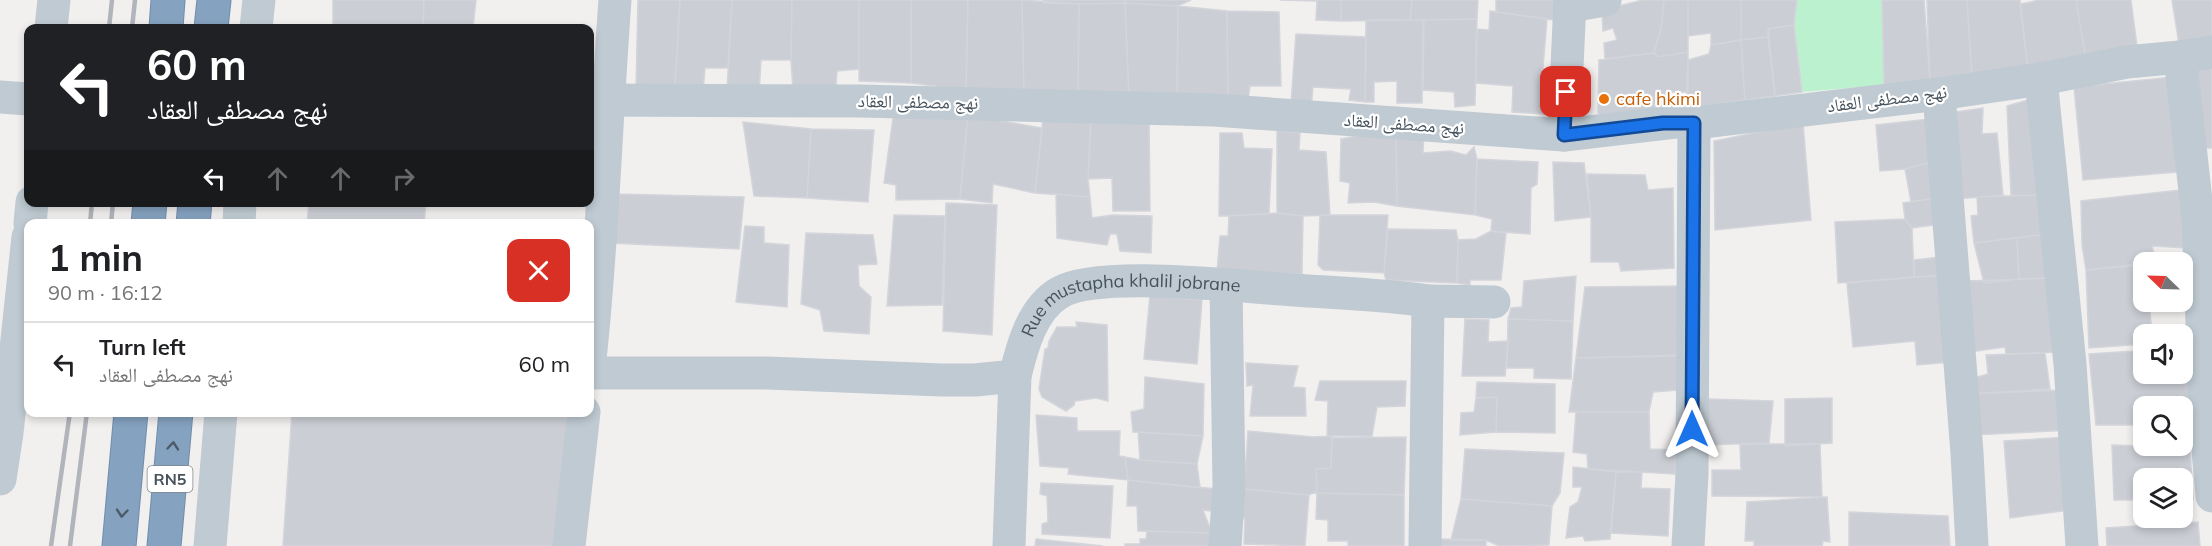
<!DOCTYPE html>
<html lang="en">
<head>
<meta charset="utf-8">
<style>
	:root { --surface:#fff; --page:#f6f6f6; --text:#202124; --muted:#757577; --line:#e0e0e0 }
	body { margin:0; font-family:Mulish,"Noto Naskh Arabic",sans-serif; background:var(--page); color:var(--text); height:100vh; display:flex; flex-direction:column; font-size:22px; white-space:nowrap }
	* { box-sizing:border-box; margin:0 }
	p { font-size:20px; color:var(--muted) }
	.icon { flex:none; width:33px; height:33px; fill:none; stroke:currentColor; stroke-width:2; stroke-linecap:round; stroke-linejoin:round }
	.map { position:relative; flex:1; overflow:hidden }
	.panel { position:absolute; left:24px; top:219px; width:570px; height:198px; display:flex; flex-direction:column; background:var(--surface); border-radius:12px; box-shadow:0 3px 9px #0003 }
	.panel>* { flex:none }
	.hud { position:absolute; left:24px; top:24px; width:570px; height:183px; border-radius:12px; box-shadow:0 3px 9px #0003; background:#202124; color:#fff; overflow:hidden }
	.needle { width:39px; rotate:293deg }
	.fabs { position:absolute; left:2133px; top:252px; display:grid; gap:12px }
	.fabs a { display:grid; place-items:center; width:60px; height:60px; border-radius:12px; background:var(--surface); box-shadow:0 3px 9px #0003; font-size:30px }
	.pin { position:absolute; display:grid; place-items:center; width:51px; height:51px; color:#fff; margin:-26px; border-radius:12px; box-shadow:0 3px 9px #0006 }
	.me { position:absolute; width:66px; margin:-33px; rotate:0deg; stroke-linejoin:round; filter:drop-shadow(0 0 4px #0008) }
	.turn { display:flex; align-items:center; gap:21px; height:126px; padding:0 24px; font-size:27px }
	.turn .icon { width:78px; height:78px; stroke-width:2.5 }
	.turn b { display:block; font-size:42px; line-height:51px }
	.lanes { display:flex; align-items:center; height:57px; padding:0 24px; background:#0003; justify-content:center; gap:30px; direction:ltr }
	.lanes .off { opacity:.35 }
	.round { display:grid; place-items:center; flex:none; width:63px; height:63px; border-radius:12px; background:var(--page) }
	.overview { display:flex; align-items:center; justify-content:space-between; height:102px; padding:0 24px }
	h1 { font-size:36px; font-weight:700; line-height:45px }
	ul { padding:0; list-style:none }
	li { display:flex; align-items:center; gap:18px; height:84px; padding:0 24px; border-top:2px solid var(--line) }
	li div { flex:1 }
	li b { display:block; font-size:22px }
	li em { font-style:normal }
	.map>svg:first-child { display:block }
	.green { fill:#bcf1d0 }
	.building { fill:#cbced4; stroke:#d3d5db; stroke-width:1.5 }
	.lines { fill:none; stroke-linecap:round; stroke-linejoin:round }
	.highway-casing { stroke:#708dac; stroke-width:35 }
	.minor { stroke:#bfcad2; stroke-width:33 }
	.highway { stroke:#85a2c0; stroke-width:33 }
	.rail { stroke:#b1b4ba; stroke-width:4.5 }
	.oneway { stroke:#4c5b67 }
	.route-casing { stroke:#114b97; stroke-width:15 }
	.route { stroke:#1a73e8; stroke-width:10 }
	.food-dot { fill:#e8710a; stroke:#fff; stroke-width:2 }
	.labels { text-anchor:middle; stroke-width:4.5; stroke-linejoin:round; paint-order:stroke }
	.shield { fill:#fff; stroke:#7e878e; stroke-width:1.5 }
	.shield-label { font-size:16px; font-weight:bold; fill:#46535d }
	.food-label { font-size:18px; fill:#c56008; stroke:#fff; text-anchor:start }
	.street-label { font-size:18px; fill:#46535d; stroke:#fff }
</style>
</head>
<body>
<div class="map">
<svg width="2212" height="546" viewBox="0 0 2212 546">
	<rect width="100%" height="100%" fill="#f2efef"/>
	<path class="green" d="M1797 0H1882L1884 85 1802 92 1794 25Z"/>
	<path class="building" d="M333 0H424L423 28H333Z
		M424 0H476L473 28H423Z
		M638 0H680L675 85 636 88Z
		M680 0H732L728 68H705L703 91 675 85Z
		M732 0H792L791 60H761L759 94 727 91Z
		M792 0H859V69L837 71 836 86 793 90 791 60Z
		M859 0H911V83L859 81Z
		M911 0H968L966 90 911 83Z
		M968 0H1022L1024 95 966 90Z
		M1022 0 1079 4 1078 95H1024Z
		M1043 0H1124L1125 3 1079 4 1043 3Z
		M1124 0H1191L1178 6 1125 3Z
		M1280 0H1341V21L1316 20 1317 1Z
		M1341 0H1412L1410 20 1341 21Z
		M1412 0H1478L1477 19 1410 20Z
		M1496 0H1564L1561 21 1496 12Z
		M1643 0H1664L1661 28 1654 53 1605 59 1604 43 1617 40 1613 28 1603 31 1602 10Z
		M1664 0H1688V52L1658 57 1654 53 1661 28Z
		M1688 0H1741V40L1711 45V33L1688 36Z
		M1741 0H1797L1794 25 1768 29V37L1741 40Z
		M1882 0H1924L1930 82 1884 85Z
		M1927 0H1967L1972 78 1930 82Z
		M1967 0H2020L2028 70 1972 78Z
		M2040 0H2076L2085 54 2028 70 2020 4Z
		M2076 0H2131L2137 46 2085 54Z
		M2172 0H2212V38L2179 44Z
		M1125 3 1129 98 1078 95 1079 4Z
		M1125 3 1178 6 1177 95 1129 98Z
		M1178 6 1227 11 1228 100 1177 95Z
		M1227 11 1279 12 1281 86H1250L1248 101 1228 100Z
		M1490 11 1547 19 1542 80 1561 85 1560 115 1512 112 1513 86 1476 83 1477 29 1489 30Z
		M1477 19 1475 105 1455 107 1454 92 1423 90 1424 20Z
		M1366 20H1423L1422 103H1397V81L1374 82V102H1365Z
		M1794 25 1802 92 1775 96 1768 29Z
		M1296 34 1366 37 1365 102 1349 100 1351 89 1313 87 1311 109 1291 103Z
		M1768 37 1775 96 1745 100 1741 40Z
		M1741 40 1745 100 1686 108 1688 60 1709 54 1711 45Z
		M1688 52V92H1669L1667 110 1607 119 1598 113 1599 60 1654 53 1658 57Z
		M2212 68V148H2201L2195 69Z
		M2173 77 2177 172 2083 180 2074 87Z
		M2028 100 2048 196 2011 195 2007 106Z
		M1983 108 1982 134 1997 133 2003 195 1957 199 1949 113Z
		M894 111 968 115 960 199 896 200V185L884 183Z
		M1149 112 1150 211H1113L1112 178 1088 179 1091 119Z
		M968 115 1042 128 1035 193 993 184 992 203 960 199Z
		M1043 117 1091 119 1088 179 1090 197 1035 193Z
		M1929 119 1935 161 1905 169 1880 171 1876 125Z
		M743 122 811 129 807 198 754 196Z
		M1803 123 1811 220 1715 230 1714 141Z
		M811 129 874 130 868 202 807 198Z
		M1396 130 1397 206 1374 202 1348 203 1350 183 1340 181 1341 139Z
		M1396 130 1424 132 1423 153 1450 151 1466 155 1474 147 1477 159 1475 215 1397 206Z
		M1277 131 1300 133 1299 150 1326 152 1330 215 1303 216 1277 213Z
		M1220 133H1242L1244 148 1272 149 1269 214 1219 216Z
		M1477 159 1538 162 1537 184 1531 188 1530 234 1491 231 1492 219 1475 215Z
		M1935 161 1936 198 1911 202 1905 169Z
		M1553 162 1584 163 1591 217 1555 221Z
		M1587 174 1645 175 1648 190 1673 188 1674 268 1621 271 1619 262H1591V217Z
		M2180 190 2187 248 2152 246 2156 262 2086 270 2082 245 2081 201Z
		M613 194 744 197 739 249 610 243Z
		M1056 194 1090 197 1092 218 1113 215 1152 216 1151 253 1120 251 1117 234H1110L1107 245 1057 238Z
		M2042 195 2047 234 1974 243 1971 216 1978 215 1977 197Z
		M1936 198 1940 224 1912 228 1905 219 1903 203Z
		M309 202H426L424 224H307Z
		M946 203 997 205 992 335 943 331Z
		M1277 213 1303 216 1302 274 1217 272 1220 236H1228L1229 216Z
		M894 215 945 216 942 305 887 306Z
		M1320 215H1388L1384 273 1323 270 1318 265Z
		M1905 219 1912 228 1914 277 1838 283 1835 222Z
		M745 226 764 227V243L789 245 787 307 736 302Z
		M1388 229 1456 230 1458 240 1457 283 1386 280 1384 273Z
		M1491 231 1506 233 1501 280H1470V285L1457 283 1458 240 1476 239Z
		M806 233 873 235 877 264 858 265 859 286 871 297 869 334 824 331 820 310 801 304Z
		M2047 234 2053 278 2019 279 2017 238Z
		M2017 238 2019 279 1984 283 1974 243Z
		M1940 257 1943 275 1914 277V260Z
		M2144 265V302H2149L2152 334H2144V344L2089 348 2086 270Z
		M1943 275 1950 362 1917 365 1915 341 1853 347 1847 283Z
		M1576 276 1573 321 1508 319 1511 308 1522 307 1524 281Z
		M2053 278 2059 352 2006 354 2005 347 1970 352 1967 281Z
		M1682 286 1676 356 1576 358 1585 287Z
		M1150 295 1202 300 1197 364 1144 359Z
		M1465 319 1489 320 1488 342 1508 341 1505 376H1462Z
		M1508 319 1573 321 1571 379 1534 378V368H1507Z
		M1076 322 1107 325 1108 401 1096 398 1075 401 1074 405 1066 411 1042 397 1039 389 1045 349 1048 348 1049 341 1057 327H1077Z
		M2198 338 2197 425H2182V406H2144V425H2096L2089 354 2135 351V347L2144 345V374H2182V340Z
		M2045 353 2050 389 1969 394 1970 379 1988 374 1986 355Z
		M1681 355 1678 390 1653 392 1649 412H1569L1576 358Z
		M1246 363 1298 366 1293 387 1305 388 1306 416H1250L1253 385 1247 386Z
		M1145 377 1204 384 1203 436 1133 432 1131 412 1144 409Z
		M1320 381H1406L1405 406 1377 407 1372 436H1327L1328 401 1315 400Z
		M1477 382 1555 384V433L1496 432 1497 397 1476 398Z
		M2065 390 2071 430 1973 435 1969 394Z
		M1497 397 1496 432 1460 435 1461 413 1474 412 1476 398Z
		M1832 398V443L1785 446V399Z
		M1707 399 1773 401 1769 443 1703 445Z
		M292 412H578L564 546H283Z
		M1576 412H1649L1650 449 1676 450 1675 474 1588 469 1587 454 1573 452Z
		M1036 415 1077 418V431H1120L1119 456 1125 457 1128 480 1068 474 1069 468 1040 466Z
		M1248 431 1314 437 1332 436 1331 468 1316 469 1317 491 1309 495 1244 489Z
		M1138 432 1203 436 1197 464 1140 460Z
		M1406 437 1404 495 1313 493 1317 491 1316 469 1331 468 1332 438Z
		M2070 437 2076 509 2010 518 2004 441Z
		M1740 444H1820L1822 497 1712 496V470H1741Z
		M2112 445 2190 448 2193 499H2182V478H2144V500H2114Z
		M1465 449 1564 453 1560 493 1552 506 1461 499Z
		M1125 457 1140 460 1197 464 1200 488 1128 480Z
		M1573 467 1616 472 1610 539 1585 541 1583 536 1566 538 1570 507 1578 502 1582 487H1573Z
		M1616 472H1642L1641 488 1670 489 1668 536 1611 533Z
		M1128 480 1216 489 1218 512 1203 510 1212 533 1138 531 1137 506H1127Z
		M1041 483 1113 486 1110 538 1042 534V524L1048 522 1047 496 1040 494Z
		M1244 489 1309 495 1305 546 1244 544 1245 520 1240 512Z
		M1317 493 1404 495V546H1348V541H1328V520L1316 519Z
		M1827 497 1830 542 1823 541 1822 546H1754V541H1745L1747 502Z
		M1461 499 1552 506 1549 545 1499 546 1486 540H1451Z
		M1849 512 1948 516 1950 546H1849Z
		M2198 522 2200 546H2107L2106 528Z
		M1147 531 1212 533 1210 546H1125V544H1140V539H1146Z
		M1036 539 1103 546H1035Z
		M1435 539 1486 540V546H1434Z"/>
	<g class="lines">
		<g class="highway-casing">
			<path id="highway" d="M166 28 168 0
				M211 28 214 0
				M148 224 150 202
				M193 224 195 202
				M119 546 131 412
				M164 546 176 412"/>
		</g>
		<g class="minor">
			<path d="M1570 6 1605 0"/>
			<path d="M51 28 54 0"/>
			<path d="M256 28 259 0"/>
			<path d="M2180 57 2198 218 2206 428 2212 496"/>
			<path d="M2041 79 2070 364 2082 546"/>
			<path d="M1939 94 1967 453 1972 546"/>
			<path d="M0 97 28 99"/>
			<path d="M590 100 861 101 1214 110 1564 135 1684 121 1694 123 1939 94 2041 79 2127 62 2180 57 2212 52"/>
			<path d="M1564 135 1570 0"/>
			<path d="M30 224 32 202"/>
			<path d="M239 224 240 202"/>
			<path d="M1428 301 1494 302"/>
			<path d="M590 359C603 240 606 120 615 0"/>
			<path id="s1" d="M590 373H768L941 380H975L1015 376C1022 347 1032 309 1059 293 1096 270 1233 286 1281 289 1330 293 1379 294 1428 301L1425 546"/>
			<path d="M0 479 7 433 28 237"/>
			<path d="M210 546 221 412"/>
			<path d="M569 546 584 412"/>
			<path d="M1009 546 1015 376"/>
			<path d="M1225 546 1229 485 1226 286"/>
			<path d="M1688 546 1692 474 1694 123"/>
		</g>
		<use href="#highway" class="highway"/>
		<path class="rail" d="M109 28 112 0
			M132 28 135 0
			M90 224 92 202
			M111 224 113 202
			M51 546 70 412
			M70 546 87 412"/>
	</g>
	<defs><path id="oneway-chevron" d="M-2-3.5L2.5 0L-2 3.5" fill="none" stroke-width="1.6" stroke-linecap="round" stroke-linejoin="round" transform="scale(1.5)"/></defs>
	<g class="oneway">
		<use href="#oneway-chevron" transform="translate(173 446) rotate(-85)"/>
		<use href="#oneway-chevron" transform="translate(122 513) rotate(95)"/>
	</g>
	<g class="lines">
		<g class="route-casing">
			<path id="route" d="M1566 92 1564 135 1663 123H1694L1692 429"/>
		</g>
		<use href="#route" class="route"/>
	</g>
	<circle class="food-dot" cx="1604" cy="99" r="6"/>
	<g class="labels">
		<rect class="shield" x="147.5" y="466" width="45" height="26" rx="4.5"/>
		<g class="shield-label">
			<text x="170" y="485">RN5</text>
		</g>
		<g class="food-label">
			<text x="1616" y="105">cafe hkimi</text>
		</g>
		<g class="street-label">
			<text transform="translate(1887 99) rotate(-7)" y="6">نهج مصطفى العقاد</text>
			<text transform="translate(918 102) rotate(1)" y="6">نهج مصطفى العقاد</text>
			<text transform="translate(1404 124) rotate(4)" y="6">نهج مصطفى العقاد</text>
			<text dy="6" stroke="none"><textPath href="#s1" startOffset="586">Rue mustapha khalil jobrane</textPath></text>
		</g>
	</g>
</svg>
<div class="fabs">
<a><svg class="needle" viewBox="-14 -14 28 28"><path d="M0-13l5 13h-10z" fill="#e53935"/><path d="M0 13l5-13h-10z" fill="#757577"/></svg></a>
<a><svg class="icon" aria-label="sound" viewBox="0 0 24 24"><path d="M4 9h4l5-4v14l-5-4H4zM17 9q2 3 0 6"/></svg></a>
<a><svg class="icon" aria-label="search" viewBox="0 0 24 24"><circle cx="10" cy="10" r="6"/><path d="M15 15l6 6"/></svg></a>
<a><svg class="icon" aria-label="layers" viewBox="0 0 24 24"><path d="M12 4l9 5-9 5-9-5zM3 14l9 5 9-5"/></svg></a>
</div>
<div class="pin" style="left:1566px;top:92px;background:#d93025"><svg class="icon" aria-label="arrive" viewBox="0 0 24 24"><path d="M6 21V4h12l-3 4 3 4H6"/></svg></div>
<svg class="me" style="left:1692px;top:429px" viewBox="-20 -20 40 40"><path d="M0-17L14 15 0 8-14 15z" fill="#1a73e8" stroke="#fff" stroke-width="4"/></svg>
<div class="hud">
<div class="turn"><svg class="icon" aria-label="left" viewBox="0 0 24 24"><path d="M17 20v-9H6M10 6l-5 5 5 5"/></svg><div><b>60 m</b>نهج مصطفى العقاد</div></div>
<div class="lanes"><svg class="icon" aria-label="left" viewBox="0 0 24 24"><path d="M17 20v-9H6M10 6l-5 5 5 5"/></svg><svg class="icon off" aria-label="ahead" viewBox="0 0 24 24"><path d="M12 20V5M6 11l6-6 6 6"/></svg><svg class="icon off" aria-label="ahead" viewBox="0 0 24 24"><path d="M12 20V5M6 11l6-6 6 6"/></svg><svg class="icon off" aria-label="right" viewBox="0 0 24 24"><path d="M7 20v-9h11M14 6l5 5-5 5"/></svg></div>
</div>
<section class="panel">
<div class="overview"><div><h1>1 min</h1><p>90 m · 16:12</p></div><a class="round" style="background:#d93025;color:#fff"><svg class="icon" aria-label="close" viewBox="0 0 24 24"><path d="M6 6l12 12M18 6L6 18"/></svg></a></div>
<ul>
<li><svg class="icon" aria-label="left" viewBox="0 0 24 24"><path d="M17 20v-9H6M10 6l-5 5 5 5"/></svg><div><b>Turn left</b><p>نهج مصطفى العقاد</p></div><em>60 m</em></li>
</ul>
</section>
</div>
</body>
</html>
